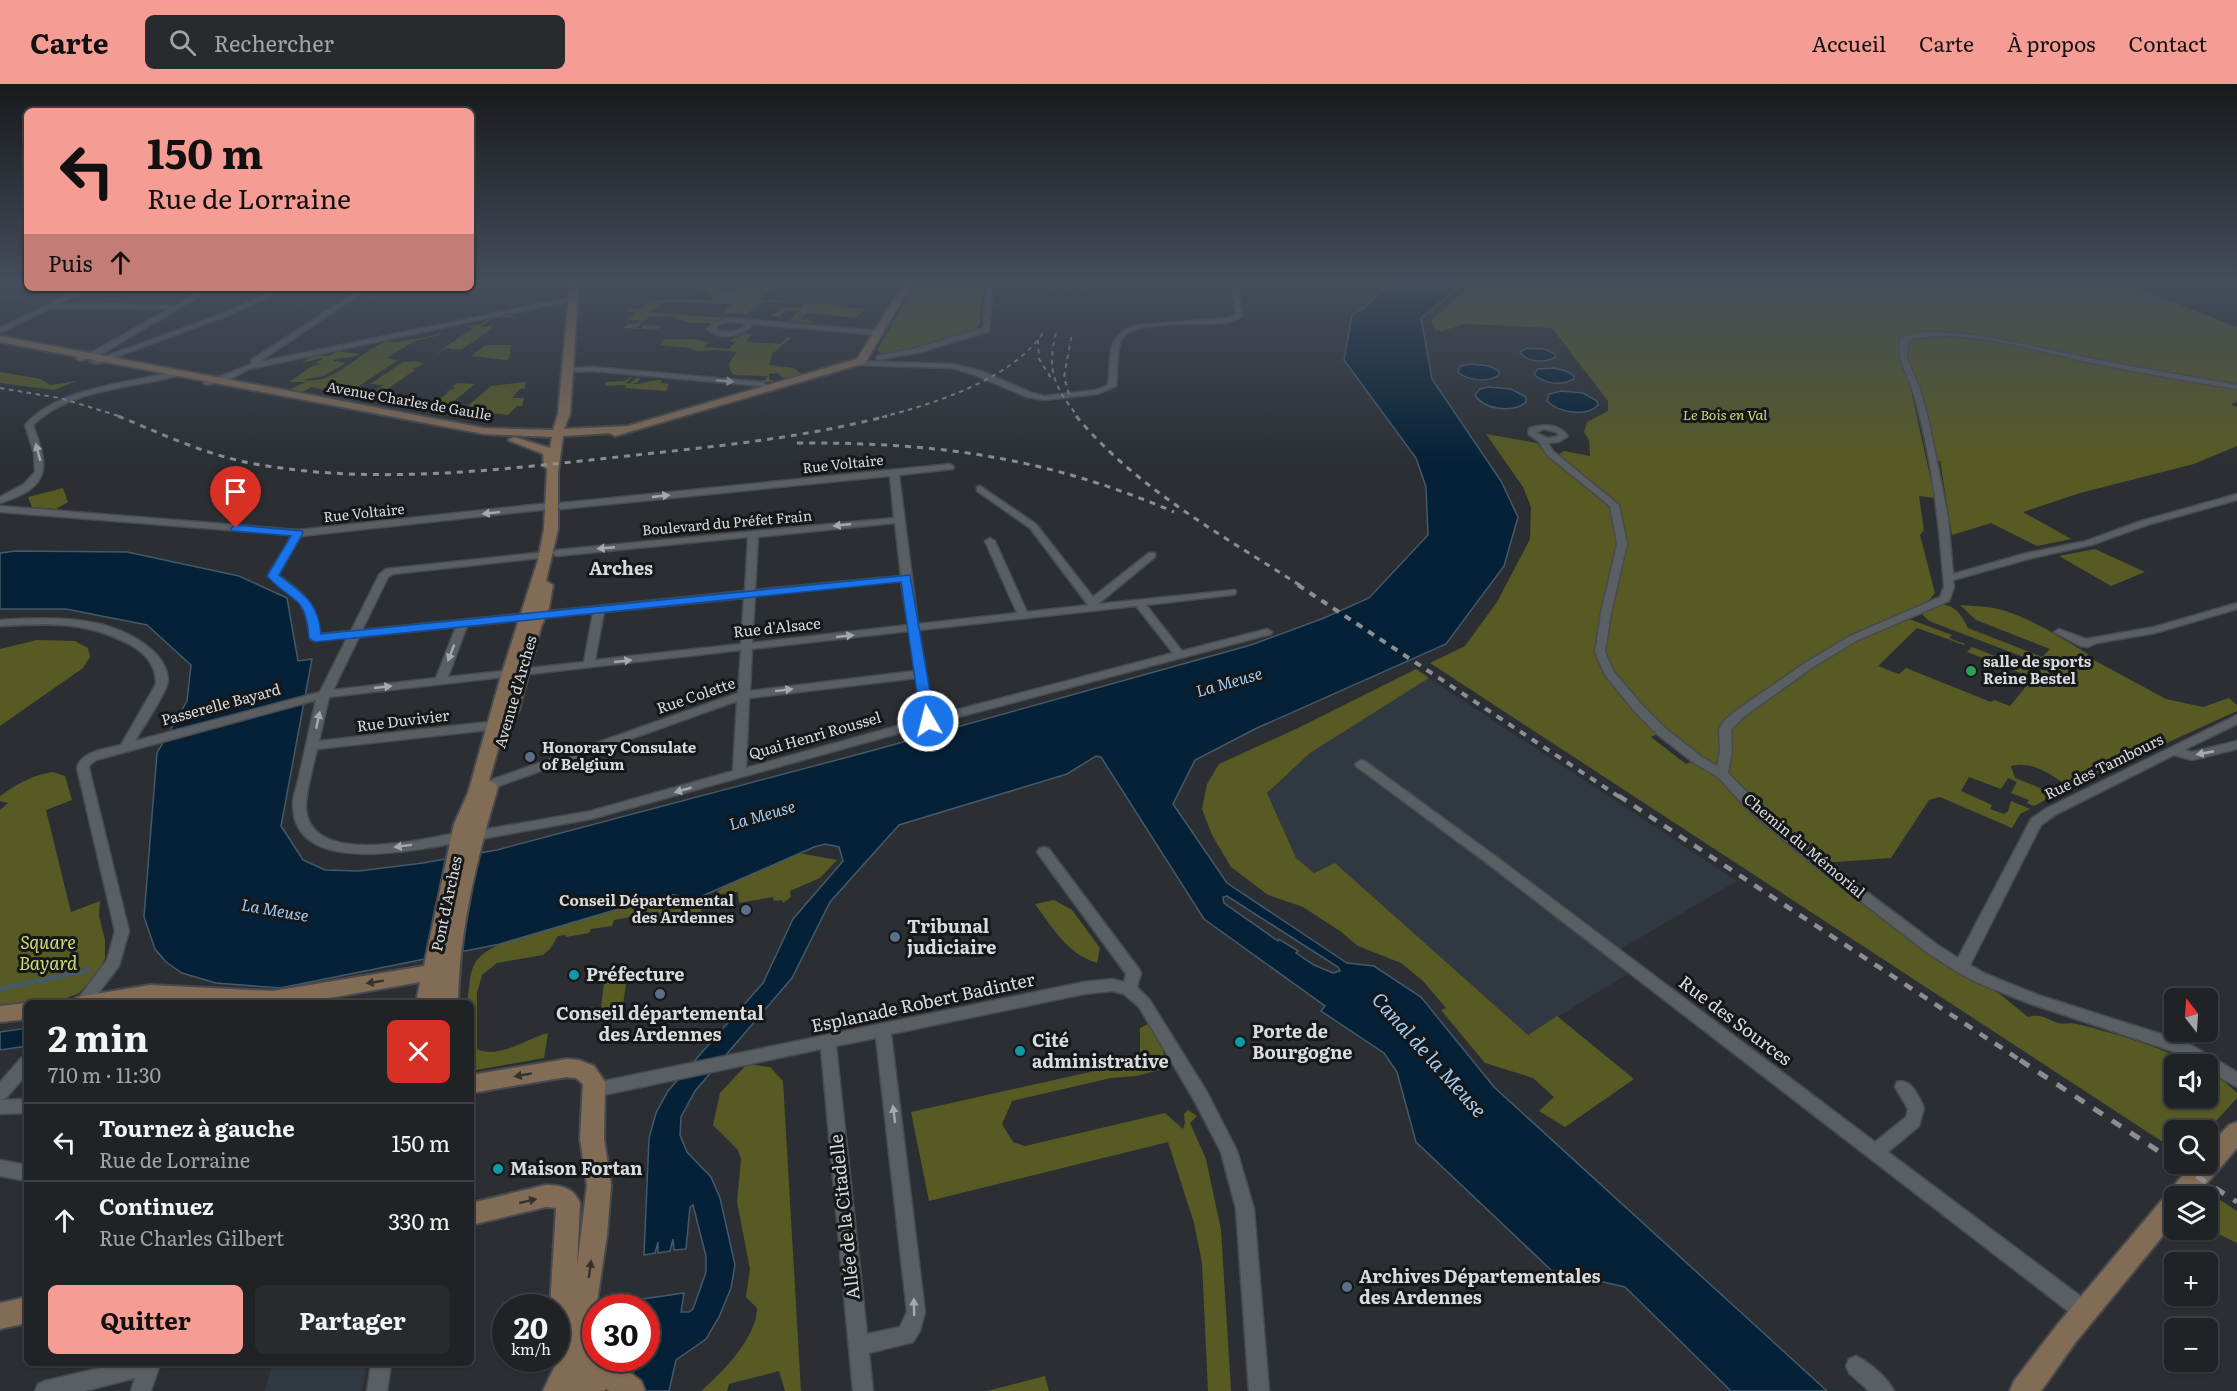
<!DOCTYPE html>
<html lang="fr">
<head>
<meta charset="utf-8">
<style>
	:root { --surface:#202326; --page:#282b2e; --text:#f1f3f6; --muted:#a2a4a7; --line:#3d4043; --accent:#f59c94 }
	body { margin:0; font-family:Literata,serif; background:var(--page); color:var(--text); height:100vh; display:flex; flex-direction:column; font-size:22px; white-space:nowrap }
	* { box-sizing:border-box; margin:0 }
	p { font-size:20px; color:var(--muted) }
	.icon { flex:none; width:33px; height:33px; fill:none; stroke:currentColor; stroke-width:2; stroke-linecap:round; stroke-linejoin:round }
	.map { position:relative; flex:1; overflow:hidden }
	.drawer { position:absolute; left:24px; top:916px; width:450px; height:366px; display:flex; flex-direction:column; background:var(--surface); border-radius:9px; box-shadow:0 2px 4px #0004,0 0 0 2px var(--line) }
	.drawer>* { flex:none }
	.top-card { position:absolute; left:24px; top:24px; width:450px; height:183px; border-radius:9px; box-shadow:0 2px 4px #0004,0 0 0 2px var(--line); background:#f59c94; color:#111; overflow:hidden }
	.needle { width:39px; rotate:343deg }
	.fabs { position:absolute; left:2164px; top:904px; display:grid; gap:12px }
	.fabs a { display:grid; place-items:center; width:54px; height:54px; border-radius:9px; background:var(--surface); box-shadow:0 2px 4px #0004,0 0 0 2px var(--line); font-size:30px }
	.speed { position:absolute; left:492px; top:1210px; display:flex; gap:12px; font-size:30px; font-weight:700; text-align:center }
	.speed>* { display:grid; place-content:center; width:78px; height:78px; border-radius:50%; background:var(--surface); box-shadow:0 2px 4px #0004,0 0 0 2px var(--line); line-height:1 }
	.speed small { font-size:15px; font-weight:400 }
	.speed .limit { border:9px solid #d22; background:#fff; color:#111 }
	.pin { position:absolute; display:grid; place-items:center; width:51px; height:51px; color:#fff; margin:-62px -26px; border-radius:50% 50% 50% 0; rotate:-45deg; box-shadow:0 0 6px #0007 }
	.pin .icon { rotate:45deg }
	.me { position:absolute; width:66px; margin:-33px; rotate:352deg; stroke-linejoin:round; filter:drop-shadow(0 0 4px #0008) }
	.turn { display:flex; align-items:center; gap:21px; height:126px; padding:0 24px; font-size:27px }
	.turn .icon { width:78px; height:78px; stroke-width:2.5 }
	.turn b { display:block; font-size:42px; line-height:51px }
	.then { display:flex; align-items:center; height:57px; padding:0 24px; background:#0003; gap:12px; font-size:22px }
	.round { display:grid; place-items:center; flex:none; width:63px; height:63px; border-radius:9px; background:var(--page) }
	.headline { display:flex; align-items:center; justify-content:space-between; height:102px; padding:0 24px }
	h1 { font-size:36px; font-weight:700; line-height:45px }
	.button { display:flex; gap:12px; margin-top:auto; padding:12px 24px }
	.button a { flex:1; height:69px; border-radius:9px; background:var(--accent); color:#111; font-size:24px; font-weight:700; line-height:69px; text-align:center }
	.button a+a { background:var(--page); color:var(--text) }
	ul { padding:0; list-style:none }
	li { display:flex; align-items:center; gap:18px; height:78px; padding:0 24px; border-top:2px solid var(--line) }
	li div { flex:1 }
	li b { display:block; font-size:22px }
	li em { font-style:normal }
	header { display:flex; align-items:center; gap:36px; box-sizing:border-box; height:84px; padding:0 30px; background:var(--accent); color:#111 }
	header strong { font-size:28px }
	nav { display:flex; gap:33px; margin-inline-start:auto; font-size:21px }
	.search { width:420px; height:54px; background:var(--page); display:flex; align-items:center; gap:15px; box-sizing:border-box; padding:0 21px; border-radius:9px; color:var(--muted); font-size:22px }
	.map>svg:first-child { display:block }
	.built { fill:#303841 }
	.green { fill:#575a23; fill-rule:evenodd }
	.water { fill:#042137; stroke:#445969; stroke-width:1.5; fill-rule:evenodd }
	.lines { fill:none; stroke-linecap:round; stroke-linejoin:round }
	.stream { stroke:#445969; stroke-width:4.5 }
	.street-casing { stroke:#474a4e; stroke-width:3 }
	.secondary-casing { stroke:#474a4e; stroke-width:4 }
	.primary-casing { stroke:#474a4e; stroke-width:3 }
	.street { fill:#5a5f63; fill-rule:evenodd }
	.secondary { fill:#836c56; fill-rule:evenodd }
	.primary { fill:#ac784a; fill-rule:evenodd }
	.rail-far4 { stroke:#8b8f92; stroke-width:2; stroke-dasharray:4.5 4.5; stroke-linecap:butt }
	.rail-far3 { stroke:#8b8f92; stroke-width:3; stroke-dasharray:6 6; stroke-linecap:butt }
	.rail-far2 { stroke:#8b8f92; stroke-width:4; stroke-dasharray:7 7; stroke-linecap:butt }
	.rail-far1 { stroke:#8b8f92; stroke-width:4.5; stroke-dasharray:9 9; stroke-linecap:butt }
	.rail { stroke:#8b8f92; stroke-width:5; stroke-dasharray:11 11; stroke-linecap:butt }
	.oneway { fill:#a6aaad }
	.oneway2 { fill:#36312b }
	.route { fill:#1a73e8; stroke:#114b97; stroke-width:1.5 }
	.leisure-dot { fill:#2e9e5b; stroke:#151719; stroke-width:2 }
	.service-dot { fill:#5c6f8a; stroke:#151719; stroke-width:2 }
	.culture-dot { fill:#0f9aa8; stroke:#151719; stroke-width:2 }
	.labels { text-anchor:middle; stroke-width:6; stroke-linejoin:round; paint-order:stroke }
	.far-street-label { font-size:14px; fill:#d9dcde; stroke:#151719 }
	.far-park-label { font-size:14px; font-style:italic; fill:#d3da7a; stroke:#151719 }
	.street-label { font-size:15px; fill:#d9dcde; stroke:#151719 }
	.poi-label { font-size:15px; font-weight:bold; fill:#d9dcde; stroke:#151719; text-anchor:start }
	.water-label { font-size:16px; font-style:italic; fill:#a1cdf4; stroke:#151719 }
	.quarter-label { font-size:18px; font-weight:bold; fill:#d9dcde; stroke:#151719 }
	.near-poi-label { font-size:18px; font-weight:bold; fill:#d9dcde; stroke:#151719; text-anchor:start }
	.near-park-label { font-size:18px; font-style:italic; fill:#d3da7a; stroke:#151719 }
	.near-street-label { font-size:18px; fill:#d9dcde; stroke:#151719 }
	.near-water-label { font-size:20px; font-style:italic; fill:#a1cdf4; stroke:#151719 }
</style>
</head>
<body>
<header>
<strong>Carte</strong>
<div class="search"><svg class="icon" aria-label="search" viewBox="0 0 24 24"><circle cx="10" cy="10" r="6"/><path d="M15 15l6 6"/></svg>Rechercher</div>
<nav><a>Accueil</a><a>Carte</a><a>À propos</a><a>Contact</a></nav>
</header>
<div class="map">
<svg width="2237" height="1307" viewBox="0 0 2237 1307">
	<rect width="100%" height="100%" fill="#2b2f33"/>
	<path class="built" d="M5 199 27 201V204H51L73 208 46 221H40L0 215V201Z
		M289 204H359L353 208 321 207 300 221 257 219Z
		M378 204H459L435 220 360 217Z
		M1429 594 1737 797 1619 866 1639 883 1528 951 1335 779 1314 789 1296 774 1267 709 1310 669Z
		M272 1280H367L362 1307H265Z"/>
	<path class="green" d="M761 197H778L774 202H760L771 204 760 216 792 217C780 220 770 215 758 220L761 221 754 223 748 230 723 229 732 220 664 218 648 228 738 235 715 239H689L672 233 650 232 636 244 641 245 643 241 661 242 656 246 623 244 628 240H636L641 237 627 235 636 229 624 226 641 224 652 216 700 215 708 216V218L715 211 706 210 710 205 683 203 685 202 701 204 717 199 712 204 719 205 714 209C725 212 732 209 741 201H757Z
		M917 197H981L985 203 981 219 980 241 975 245 893 269H880L877 266Z
		M1475 197H2118L2237 243V317L2231 321 2237 323V362L2194 380 2080 409 2023 428 2071 455 2037 462 1991 439 1952 451 1940 377 1933 376 1916 309 1912 311 1935 414 1919 412 1924 446 1920 451 1935 509 1920 527 1904 533 1952 551 1949 554 1965 560 1964 561 1917 544 1878 582 1899 590 1906 584 1991 618 1994 616 2010 622 2033 594 1967 568 1972 563 2039 589 2042 585 2047 587 2050 583 1929 537 1922 530C1944 512 1958 522 1968 544L2042 573 2050 565 1976 536 1960 521C1972 522 1986 522 1998 525 2025 531 2064 555 2088 570L2087 572 2090 574 2166 615 2203 623 2229 614 2237 621V627L2070 703C2052 692 2033 676 2011 682L2015 694 2056 710 2034 722 2027 719 2029 716 2011 709 2017 698 2008 694 2001 705 1969 693 1961 707 1992 721 1990 725 2004 730 2008 727 2011 717 2030 725 2020 730 2012 744 1940 713 1929 716 1891 774 1821 779 1948 878 2001 911 2028 933C2042 929 2046 935 2058 939 2065 941 2070 938 2077 940 2117 950 2158 962 2195 981H2175V1014H2208V988L2225 998 2237 1009V1014L2207 1047H2175V1066L1430 579 1465 562 1497 518 1530 455 1531 423 1523 403 1486 350 1537 359 1545 369 1607 420 1618 419 1558 371 1564 367 1590 372 1589 356 1584 348 1587 338 1608 327V317L1552 244 1465 240 1442 247 1435 246 1431 237ZM1662 648 1697 676 1686 680 1651 653Z
		M804 219 842 221 841 223 865 225 856 234 807 229 800 235 814 237 812 239 789 237 798 227H786L779 232H771L781 226 780 223 765 222 800 224Z
		M512 228 510 230 515 233 493 234 479 244 493 241 490 244H493L461 266 447 264 433 272 473 244 464 242 479 241 490 233Z
		M439 249 440 251 415 257 386 274 398 276 350 308H347L349 305H333L329 307 311 303 303 308 290 305 306 298H289L312 282 322 280 316 279 323 274C315 274 310 279 302 278L313 272H329L337 267 360 270C351 276 341 271 333 277L346 279 323 292 303 296C333 302 359 268 385 258 390 256 395 259 399 258 411 254 428 255 439 249Z
		M745 249 753 250 746 256 748 258 780 260 787 253 791 254 772 270 769 281 794 284 802 290 783 294 778 289 769 290V295L775 298H754L765 296 768 292 734 291 730 286 729 279 737 268 714 266 696 267 688 264 660 261 664 255H693L709 258 703 263 728 265 736 258 729 257Z
		M486 261H511L509 275 506 276 471 272Z
		M416 277 425 280 412 285 415 286 380 310H371L384 301 370 300 403 278Z
		M0 288 41 295 50 301 77 297 54 306 0 299Z
		M632 293 626 299 629 300 636 294H640L638 298 631 300C643 301 651 295 662 296L660 299 669 300 666 307 625 304 626 301 605 302V298L624 297 629 294H626Z
		M526 298 525 304 520 305 512 314H524L522 322H517L508 331 463 326 491 302Z
		M457 299 475 300C460 312 449 325 428 323L448 309 446 308 456 304 452 303Z
		M63 404 68 418 56 425 32 423 28 413Z
		M2095 465 2145 488 2111 502 2059 472Z
		M37 556 75 557 88 564 90 573 83 584 0 642V565Z
		M1416 585 1429 594 1310 669 1267 709 1296 774 1314 789 1335 779 1528 951 1557 932 1634 995 1565 1043 1539 1027 1554 1013 1533 994 1485 979 1441 926 1446 924 1423 897 1401 879 1358 862 1340 847 1303 823 1268 811 1231 783 1212 751 1202 725 1207 700 1219 680 1298 644Z
		M53 688 65 692 72 716 46 726 71 828 100 817 99 832 105 856V874L97 890 79 909 67 914 0 923V726L8 719 0 717V712C17 700 32 691 53 688Z
		M799 769 837 776 820 794 790 807 791 813 783 819 782 816 774 817 773 813 739 819 738 808 713 811 729 799Z
		M669 810 681 812 684 820 656 834C668 828 691 817 702 820L701 828 698 830 635 839V832L614 836 612 842 591 845 589 849 566 853V851L558 852 550 865 543 871 497 879 482 891 477 909V965C499 976 527 954 548 949L544 974 471 987V920H467C472 886 467 876 500 860Z
		M1054 816 1072 826 1100 864 1097 879C1066 869 1053 844 1035 820Z
		M621 891 627 894 623 920 617 925 606 927 601 924 604 898 611 893Z
		M1148 940 1160 950 1163 968 1171 983 1137 992 1111 994 1012 1017 1002 1040 1013 1058 1025 1062 1165 1029 1183 1045 1185 1039 1184 1030 1188 1026 1197 1032 1190 1039 1206 1075 1221 1146 1231 1307H1208L1202 1179 1194 1139 1168 1058 929 1117 911 1028 1135 978 1140 967V944Z
		M747 980 770 983 783 997 801 1307H785L779 1287 729 1300 727 1307H701C723 1288 757 1253 757 1224L746 1213 750 1185 737 1118 741 1075 738 1066 713 1041 720 1009Z
		M2206 1107 2237 1127V1159L2208 1145V1113H2197L2196 1111Z
		M1045 1292 1049 1307H987Z"/>
	<path class="water" d="M1393 197H1466L1421 234 1432 295 1501 397 1518 433 1504 482 1446 560 1257 644 1195 676 1173 720 1227 799 1347 879 1374 882 1421 913 1494 1003 1827 1307H1731L1625 1203 1551 1186 1416 1058 1397 988 1384 969 1321 927 1325 922 1204 835 1101 673 1096 672 1067 690 899 741 830 818 792 894 695 1007 681 1033 680 1051 687 1068 711 1093 720 1114 735 1181 731 1204 719 1233 706 1255 676 1276 669 1307H630L636 1275H646V1224H634L636 1216 684 1209 681 1228H689L693 1225 706 1188V1172L693 1121 690 1123 686 1165 674 1166 673 1155 670 1167 658 1169V1158L655 1169 644 1171 649 1054 656 1029 668 1007 763 899 793 835 843 777 839 763 825 760 814 763 684 820 681 812 669 810 500 860 280 904 216 899 182 889 166 878 155 865 144 833 157 669 187 617 191 581 147 541 66 525H0V469L16 467 127 468 239 492 287 514 298 577 312 575 281 742 303 776 325 786 359 787 423 779 497 766 867 668 1251 561 1324 534 1369 514 1428 451 1426 403 1416 374 1344 276 1352 231 1365 223ZM1227 812 1338 883 1340 887 1333 889 1314 881 1296 869 1298 867 1279 855 1278 857 1224 819 1223 813Z
		M1527 264 1545 265 1555 270 1556 273C1545 279 1527 279 1520 268Z
		M1471 280 1489 282 1499 287V291C1487 299 1469 297 1458 288L1460 282Z
		M1554 284 1566 287 1574 292V295C1562 302 1543 300 1534 290L1538 285Z
		M1489 303 1511 305 1526 313V318C1514 329 1484 326 1475 311L1480 305Z
		M1561 307 1583 309 1597 317 1598 321C1586 334 1558 328 1547 317L1549 310Z
		M27 944V962L0 966V948Z"/>
	<g class="lines">
		<path class="stream" d="M0 905 89 886"/>
		<g class="street-casing">
			<path id="street" d="M987 197H993L989 247 921 268 877 276V272L916 264 983 244Z
				M1231 197H1237L1242 232C1238 234 1234 237 1229 238 1209 243 1130 234 1121 256 1116 269 1118 287 1116 302L1097 310 1044 316 1027 313 975 291 953 284 856 281 852 279 856 277 953 280 981 287 1032 309 1044 312 1096 306 1108 301C1112 271 1104 250 1138 241L1227 234 1236 230Z
				M81 204H89L59 220 175 221 205 204H213L100 271 80 277 76 275 77 273 94 267 169 225 51 224 0 249V244Z
				M280 204H289L229 231 97 280 90 278 225 229Z
				M362 204H369L259 278 574 213 577 215 249 285 229 296 207 301 203 299 252 280 251 276Z
				M729 234 879 247 883 249 879 251 751 240V243C738 253 720 256 707 245L713 239ZM729 238 742 239 745 242C735 248 725 250 715 245L717 241Z
				M1922 248C1979 247 2033 263 2089 274 2138 284 2187 292 2237 301V305C2189 297 2140 289 2093 279 2036 268 1965 242 1908 256L1907 275 1921 308 1930 343 1948 433 1953 490 2027 469 2086 457 2141 437 2237 410V416L2147 441 2091 461 2032 474 1953 496 1954 503 1949 517 1858 556 1813 583 1742 634 1731 646 1732 666 1728 689C1791 755 1867 807 1939 862L1958 874 2031 735 2045 725 2237 631V640L2184 666 2192 668 2237 657V665L2192 676 2174 671 2055 731 2041 741 1970 881 1986 890 2038 911 2186 958 2237 988V1003L2208 987V981H2197L2175 968 2028 919 1976 898 1956 887 1929 870 1815 782 1750 728 1718 693 1694 679 1658 651 1635 628 1605 591 1595 568 1601 529 1617 460 1610 422 1547 371 1538 357 1528 350 1529 344C1544 340 1558 339 1568 352L1559 358 1548 359 1553 367 1619 421 1627 460 1611 529 1605 568 1614 588 1643 622 1666 645 1702 673 1717 682 1720 666 1719 646 1723 638 1734 628 1805 579 1850 552 1940 513 1944 503C1939 438 1932 373 1914 311 1908 290 1895 275 1901 253ZM1544 345 1556 348 1559 352 1548 354 1536 349Z
				M593 283 762 298 773 305 769 307 760 302 593 287 568 288 564 286 568 284Z
				M177 287 181 289 180 291C131 305 71 304 33 341 50 386 50 403 0 419V413L24 400 35 388 34 369 25 341C58 303 130 299 177 287Z
				M950 380 954 383 953 385 899 391 918 540 1017 529 985 457 990 454 995 457 1027 528 1088 521 1030 444 977 407V403L980 402 1036 440 1093 513 1149 469H1155V473L1098 520 1235 506 1236 508 1235 510 1231 511 1146 521 1182 567 1267 545 1272 548 1271 550 932 640 591 735 475 756 470 754 468 751 470 748 591 727 733 687 737 617 493 704H485L483 701 485 698 738 609 741 566 329 613 319 657 497 637 503 641 497 645 317 665C314 680 305 710 306 724 310 784 424 755 461 748L466 750 468 753 466 756 461 758C419 765 296 794 293 723 292 714 297 702 299 692 305 667 310 641 316 616L96 676 90 681 89 684 129 847 119 882 90 920H74L107 876 115 847 77 684C81 667 106 665 121 661L156 600C156 580 145 569 129 560 85 537 48 539 0 542V536C51 533 109 530 151 565 160 573 168 584 168 597 167 608 142 645 135 657L320 608 347 554 311 556 306 532 300 518 268 492 292 451 0 428V422L298 446 550 419 555 422 550 425 301 452 278 491C302 507 317 521 320 550L351 547 379 491 386 485 545 468 550 471 548 473 393 490 388 493 362 546 745 507 748 453 557 472 552 469 557 466 894 434 890 392 561 425 556 422 561 419ZM895 439 901 492 755 506 758 453ZM901 497 908 541 752 559 755 512ZM744 514 741 560 595 576 604 528ZM1136 522 1173 569 933 632 919 546ZM593 529 584 578 448 593 467 542ZM456 543 436 594 333 606 359 553ZM909 547 915 587 750 607 752 565ZM916 594 922 635 746 684 749 614Z
				M2237 519V525L2155 549 2097 559 2088 563 2080 562 2054 548 2059 545 2086 555 2154 543Z
				M1361 676 1365 677 1498 774 1875 1058 1906 1033 1908 1025 1895 1003 1897 998C1911 993 1919 1013 1924 1024L1919 1042 1888 1068 2091 1220 2093 1227 2091 1234 2084 1236 2077 1234 1488 780 1357 683 1355 680Z
				M1044 763 1049 765 1139 885 1141 889 1137 903 1149 915 1166 942 1207 1008 1237 1067 1254 1125 1269 1307H1249L1236 1125 1221 1068 1195 1018 1139 923 1124 910 1112 907 1084 910 891 950 925 1228 920 1247 913 1258 869 1269 873 1307H853L821 965 594 1013 588 1011 586 1006 588 1001 594 999 1084 898 1112 895 1124 898 1126 890 1039 771 1037 768 1039 765ZM876 954 907 1228 900 1243 867 1250 836 962Z
				M27 972V990L6 1014 0 1016 27 1015V1029L0 1030V998L21 974Z
				M0 1076 27 1081V1097L0 1092Z
				M1856 1272C1869 1278 1888 1294 1894 1307H1869L1849 1289 1846 1282 1849 1275Z
				M116 1280H160L151 1307H131L135 1294 85 1307H35L38 1300 45 1297Z
				M371 1280H391L387 1307H367Z"/>
		</g>
		<g class="secondary-casing">
			<path id="secondary" d="M570 197H579L570 330 564 345 628 342 857 275 905 197H914L865 279 615 352 610 349 563 352 558 389V445L546 497 553 501 549 524 541 543 519 626 517 629 508 630 489 697 495 699 498 703C477 774 459 846 458 920H438V913L437 920H416L420 898 295 920 150 917 136 920H73L76 914 83 912 150 901 273 907 424 882 454 740 468 709 500 595 538 476 544 445 547 385 544 382 543 370 508 356 514 353 550 364 552 353 484 350 0 258V252L484 344 553 346 558 330Z
				M27 919 30 920H27V935L0 938V922Z
				M567 975 579 976 594 982 605 998 604 1055 611 1101 607 1151 591 1258 596 1262V1275H612L641 1297 645 1307H609L606 1305 604 1307H543L563 1265 556 1252V1224H550L556 1124 546 1123 471 1141V1119L546 1101C561 1101 574 1104 580 1119L577 1182 587 1101 580 1055 583 1000 576 994 567 993 471 1009V991Z
				M2237 1038V1064L2195 1113H2175V1137L2075 1259 2041 1307H2010L2014 1297 2057 1241 2192 1080H2208V1063L2229 1041Z
				M27 1213V1239L0 1245V1219Z"/>
		</g>
		<g class="primary-casing">
			<path id="primary" d="M0 197H8L0 202Z"/>
		</g>
		<use href="#street" class="street"/>
		<use href="#secondary" class="secondary"/>
		<use href="#primary" class="primary"/>
		<path class="rail-far4" d="M1054 206 1057 197
			M1069 206 1071 197
			M1081 206 1083 197
			M1056 249C1046 287 1055 303 1078 333
			M1038 256 1039 275 1051 294
			M0 304 60 314 122 333
			M1069 310 1064 293 1072 249
			M882 333C934 320 1012 295 1043 249"/>
		<path class="rail-far3" d="M118 332C162 350 204 370 250 379 371 402 497 386 618 373 708 363 799 355 887 332
			M1076 332C1137 405 1222 451 1301 502
			M797 359C936 358 1046 373 1174 428"/>
		<path class="rail-far2" d="M1298 501 1621 714"/>
		<path class="rail-far1" d="M1619 712 2023 978"/>
		<path class="rail" d="M2020 976 2175 1078
			M2178 1080 2237 1118"/>
	</g>
	<defs><path id="oneway-solid" d="M-6-.8H1V-3.2L6.5 0L1 3.2V.8H-6Z" transform="scale(1.5)"/></defs>
	<g class="oneway">
		<use href="#oneway-solid" transform="translate(725 297) rotate(5)"/>
		<use href="#oneway-solid" transform="translate(38 368) rotate(-105)"/>
		<use href="#oneway-solid" transform="translate(661 412) rotate(-6)"/>
		<use href="#oneway-solid" transform="translate(491 429) rotate(174)"/>
		<use href="#oneway-solid" transform="translate(842 441) rotate(174)"/>
		<use href="#oneway-solid" transform="translate(606 464) rotate(175)"/>
		<use href="#oneway-solid" transform="translate(845 552) rotate(-6)"/>
		<use href="#oneway-solid" transform="translate(451 569) rotate(111)"/>
		<use href="#oneway-solid" transform="translate(623 577) rotate(-6)"/>
		<use href="#oneway-solid" transform="translate(383 603) rotate(-6)"/>
		<use href="#oneway-solid" transform="translate(784 606) rotate(-7)"/>
		<use href="#oneway-solid" transform="translate(318 636) rotate(-78)"/>
		<use href="#oneway-solid" transform="translate(2205 669) rotate(169)"/>
		<use href="#oneway-solid" transform="translate(683 706) rotate(164)"/>
		<use href="#oneway-solid" transform="translate(403 762) rotate(173)"/>
		<use href="#oneway-solid" transform="translate(894 1030) rotate(-97)"/>
		<use href="#oneway-solid" transform="translate(914 1223) rotate(-91)"/>
	</g>
	<g class="oneway2">
		<use href="#oneway-solid" transform="translate(375 898) rotate(171)"/>
		<use href="#oneway-solid" transform="translate(523 991) rotate(170)"/>
		<use href="#oneway-solid" transform="translate(528 1117) rotate(-13)"/>
		<use href="#oneway-solid" transform="translate(590 1185) rotate(-82)"/>
	</g>
	<linearGradient id="sky" x2="0" y2="1"><stop stop-color="#181a1c"/><stop offset="0.52" stop-color="#444d5b"/><stop offset="1" stop-color="#444d5b" stop-opacity="0"/></linearGradient>
	<rect width="2237" height="380" fill="url(#sky)"/>
	<path class="route" d="M236 441 302 447 303 449 279 491C303 510 318 517 321 550L910 491 935 637 928 642 921 637 901 498 315 558 309 554C306 509 292 520 267 492L291 452 232 447 231 444Z"/>
	<circle class="leisure-dot" cx="1971" cy="587" r="6"/>
	<g class="service-dot">
		<circle cx="530" cy="673" r="6"/>
		<circle cx="746" cy="826" r="6"/>
		<circle cx="895" cy="853" r="6"/>
		<circle cx="660" cy="910" r="6"/>
		<circle cx="1347" cy="1203" r="6"/>
	</g>
	<g class="culture-dot">
		<circle cx="574" cy="891" r="6"/>
		<circle cx="1240" cy="958" r="6"/>
		<circle cx="1020" cy="967" r="6"/>
		<circle cx="498" cy="1085" r="6"/>
	</g>
	<g class="labels">
		<g class="far-street-label">
			<text transform="translate(409 317) rotate(10)" y="5">Avenue Charles de Gaulle</text>
			<text transform="translate(843 380) rotate(-6)" y="5">Rue Voltaire</text>
			<text transform="translate(364 429) rotate(-6)" y="5">Rue Voltaire</text>
			<text transform="translate(727 439) rotate(-5)" y="5">Boulevard du Préfet Frain</text>
		</g>
		<g class="far-park-label">
			<text x="1725" y="336">Le Bois en Val</text>
		</g>
		<g class="street-label">
			<text transform="translate(777 544) rotate(-6)" y="5">Rue d'Alsace</text>
			<text transform="translate(516 608) rotate(-74)" y="5">Avenue d'Arches</text>
			<text transform="translate(696 612) rotate(-19)" y="5">Rue Colette</text>
			<text transform="translate(221 621) rotate(-15)" y="5">Passerelle Bayard</text>
			<text transform="translate(403 637) rotate(-7)" y="5">Rue Duvivier</text>
			<text transform="translate(815 652) rotate(-16)" y="5">Quai Henri Roussel</text>
			<text transform="translate(2104 683) rotate(-26)" y="5">Rue des Tambours</text>
			<text transform="translate(1804 762) rotate(40)" y="5">Chemin du Mémorial</text>
			<text transform="translate(447 820) rotate(-78)" y="5">Pont d'Arches</text>
		</g>
		<g class="poi-label">
			<text x="1983" y="583">salle de sports<tspan x="1983" dy="17">Reine Bestel</tspan></text>
			<text x="542" y="669">Honorary Consulate<tspan x="542" dy="17">of Belgium</tspan></text>
			<text x="734" y="822" text-anchor="end">Conseil Départemental<tspan x="734" dy="17">des Ardennes</tspan></text>
		</g>
		<g class="water-label">
			<text transform="translate(1229 598) rotate(-16)" y="6">La Meuse</text>
			<text transform="translate(762 731) rotate(-16)" y="6">La Meuse</text>
			<text transform="translate(275 826) rotate(10)" y="6">La Meuse</text>
		</g>
		<g class="quarter-label">
			<text x="621" y="491">Arches</text>
		</g>
		<g class="near-poi-label">
			<text x="907" y="849">Tribunal<tspan x="907" dy="21">judiciaire</tspan></text>
			<text x="586" y="897">Préfecture</text>
			<text x="660" y="936" text-anchor="middle">Conseil départemental<tspan x="660" dy="21">des Ardennes</tspan></text>
			<text x="1252" y="954">Porte de<tspan x="1252" dy="21">Bourgogne</tspan></text>
			<text x="1032" y="963">Cité<tspan x="1032" dy="21">administrative</tspan></text>
			<text x="510" y="1091">Maison Fortan</text>
			<text x="1359" y="1199">Archives Départementales<tspan x="1359" dy="21">des Ardennes</tspan></text>
		</g>
		<g class="near-park-label">
			<text x="48" y="865">Square<tspan x="48" dy="21">Bayard</tspan></text>
		</g>
		<g class="near-street-label">
			<text transform="translate(923 919) rotate(-12)" y="6">Esplanade Robert Badinter</text>
			<text transform="translate(1735 937) rotate(37)" y="6">Rue des Sources</text>
			<text transform="translate(845 1133) rotate(-96)" y="6">Allée de la Citadelle</text>
		</g>
		<g class="near-water-label">
			<text transform="translate(1429 971) rotate(48)" y="7">Canal de la Meuse</text>
		</g>
	</g>
</svg>
<div class="fabs">
<a><svg class="needle" viewBox="-14 -14 28 28"><path d="M0-13l5 13h-10z" fill="#e53935"/><path d="M0 13l5-13h-10z" fill="#a2a4a7"/></svg></a>
<a><svg class="icon" aria-label="sound" viewBox="0 0 24 24"><path d="M4 9h4l5-4v14l-5-4H4zM17 9q2 3 0 6"/></svg></a>
<a><svg class="icon" aria-label="search" viewBox="0 0 24 24"><circle cx="10" cy="10" r="6"/><path d="M15 15l6 6"/></svg></a>
<a><svg class="icon" aria-label="layers" viewBox="0 0 24 24"><path d="M12 4l9 5-9 5-9-5zM3 14l9 5 9-5"/></svg></a>
<a>+</a>
<a>−</a>
</div>
<div class="speed"><div>20<small>km/h</small></div><div class="limit">30</div></div>
<div class="pin" style="left:236px;top:444px;background:#d93025"><svg class="icon" aria-label="arrive" viewBox="0 0 24 24"><path d="M6 21V4h12l-3 4 3 4H6"/></svg></div>
<svg class="me" style="left:928px;top:637px" viewBox="-20 -20 40 40"><circle r="17" fill="#1a73e8" stroke="#fff" stroke-width="3"/><path d="M0-11L8 9 0 5-8 9z" fill="#fff"/></svg>
<div class="top-card">
<div class="turn"><svg class="icon" aria-label="left" viewBox="0 0 24 24"><path d="M17 20v-9H6M10 6l-5 5 5 5"/></svg><div><b>150 m</b>Rue de Lorraine</div></div>
<div class="then">Puis<svg class="icon" aria-label="ahead" viewBox="0 0 24 24"><path d="M12 20V5M6 11l6-6 6 6"/></svg></div>
</div>
<section class="drawer">
<div class="headline"><div><h1>2 min</h1><p>710 m · 11:30</p></div><a class="round" style="background:#d93025;color:#fff"><svg class="icon" aria-label="close" viewBox="0 0 24 24"><path d="M6 6l12 12M18 6L6 18"/></svg></a></div>
<ul>
<li><svg class="icon" aria-label="left" viewBox="0 0 24 24"><path d="M17 20v-9H6M10 6l-5 5 5 5"/></svg><div><b>Tournez à gauche</b><p>Rue de Lorraine</p></div><em>150 m</em></li>
<li><svg class="icon" aria-label="ahead" viewBox="0 0 24 24"><path d="M12 20V5M6 11l6-6 6 6"/></svg><div><b>Continuez</b><p>Rue Charles Gilbert</p></div><em>330 m</em></li>
</ul>
<div class="button"><a>Quitter</a><a>Partager</a></div>
</section>
</div>
</body>
</html>
